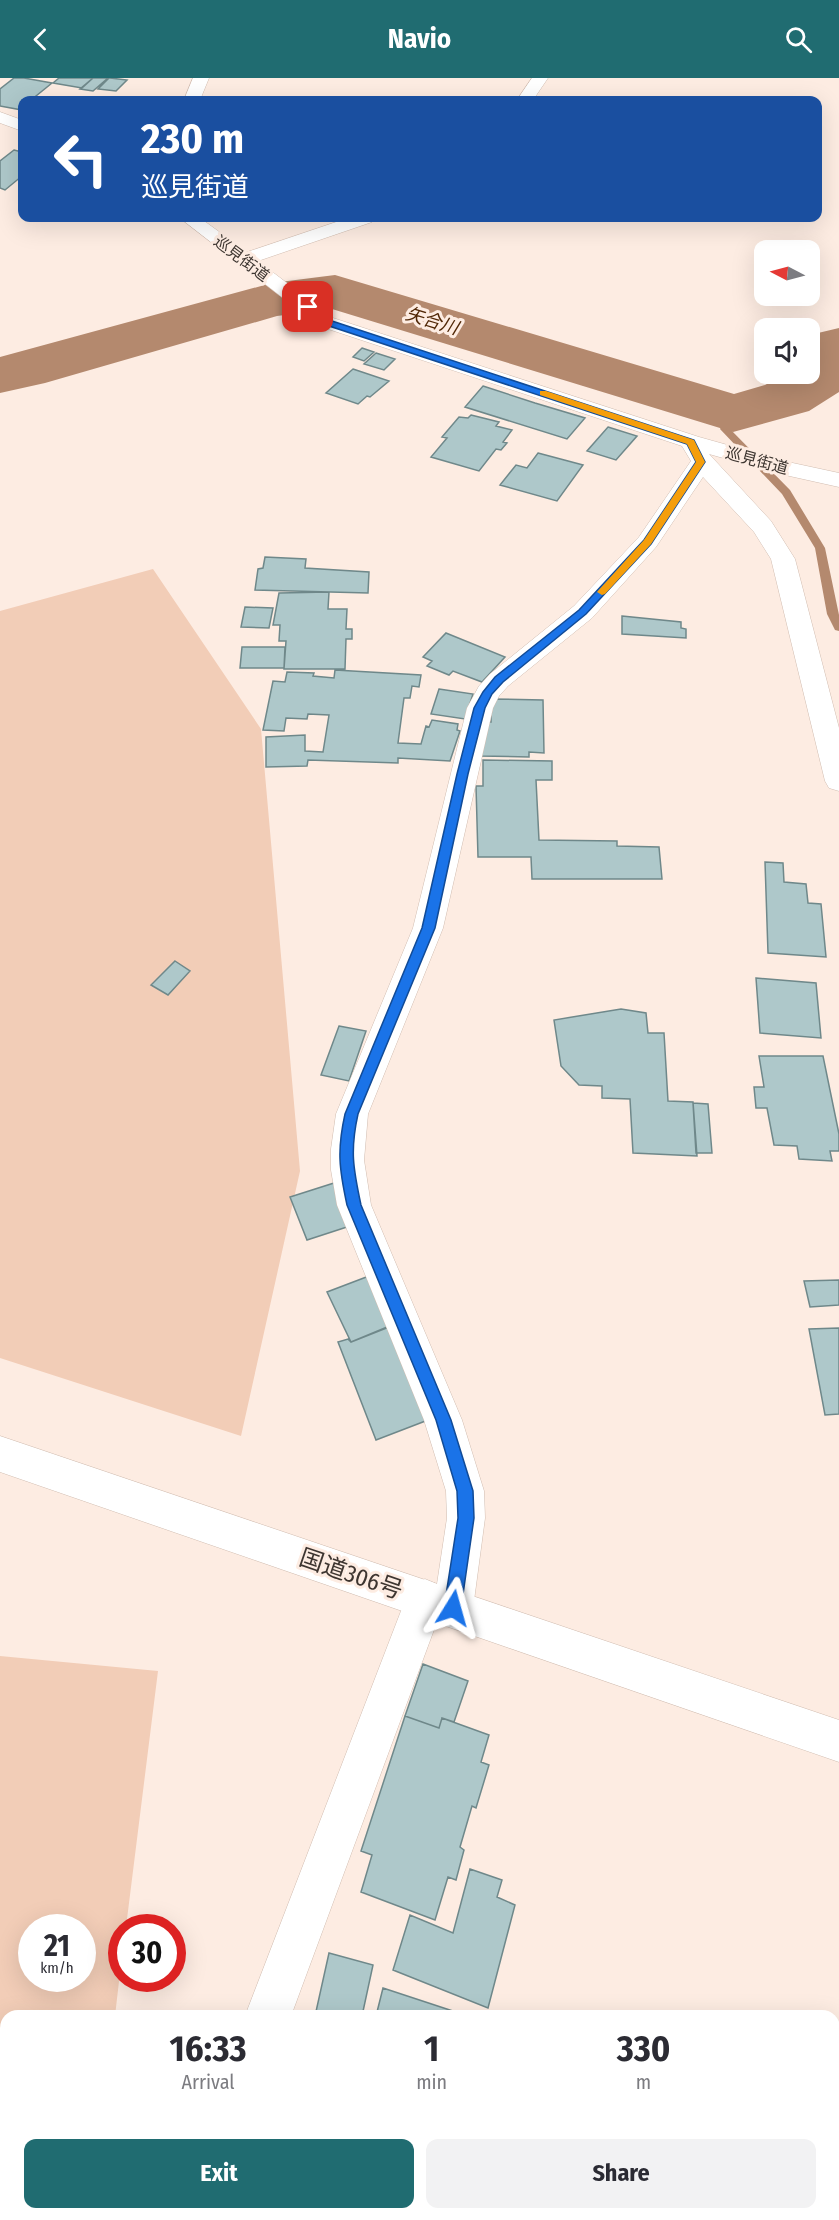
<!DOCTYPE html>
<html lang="en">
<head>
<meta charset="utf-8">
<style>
	:root { --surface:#fff; --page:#f2f2f3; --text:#2b2b33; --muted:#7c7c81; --accent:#206c71 }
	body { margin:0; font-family:"Fira Sans Condensed","Noto Sans JP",sans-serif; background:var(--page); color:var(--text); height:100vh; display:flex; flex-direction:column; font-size:22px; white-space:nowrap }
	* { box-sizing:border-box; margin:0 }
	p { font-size:20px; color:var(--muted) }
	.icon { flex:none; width:33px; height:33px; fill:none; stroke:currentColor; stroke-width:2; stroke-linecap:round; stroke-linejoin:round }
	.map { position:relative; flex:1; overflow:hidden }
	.panel { position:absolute; left:0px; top:1932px; width:840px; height:210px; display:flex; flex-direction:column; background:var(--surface); border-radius:18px 18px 0 0; box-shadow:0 6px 24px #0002 }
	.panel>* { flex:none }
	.banner { position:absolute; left:18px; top:18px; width:804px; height:126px; border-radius:12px; box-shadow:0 6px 24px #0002; background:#1a4fa0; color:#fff; overflow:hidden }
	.needle { width:39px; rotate:276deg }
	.controls { position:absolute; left:754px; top:162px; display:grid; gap:12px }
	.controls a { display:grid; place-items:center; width:66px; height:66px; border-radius:12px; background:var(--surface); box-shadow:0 6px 24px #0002; font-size:30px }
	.speed { position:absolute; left:18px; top:1836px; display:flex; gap:12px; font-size:30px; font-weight:700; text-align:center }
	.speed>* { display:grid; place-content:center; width:78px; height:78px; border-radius:50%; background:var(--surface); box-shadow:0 6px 24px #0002; line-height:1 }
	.speed small { font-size:15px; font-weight:400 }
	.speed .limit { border:9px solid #d22; background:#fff; color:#111 }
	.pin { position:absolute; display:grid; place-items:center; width:51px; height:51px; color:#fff; margin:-26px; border-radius:12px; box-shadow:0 3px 9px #0006 }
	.me { position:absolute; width:66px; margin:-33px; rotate:8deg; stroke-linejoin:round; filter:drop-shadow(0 0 4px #0008) }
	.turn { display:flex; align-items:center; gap:21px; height:126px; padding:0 24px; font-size:27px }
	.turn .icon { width:78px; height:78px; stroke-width:2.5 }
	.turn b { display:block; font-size:42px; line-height:51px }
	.eta { display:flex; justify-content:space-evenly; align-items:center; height:102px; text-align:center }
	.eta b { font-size:36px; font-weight:700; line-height:42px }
	.action { display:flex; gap:12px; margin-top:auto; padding:12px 24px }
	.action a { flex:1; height:69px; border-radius:12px; background:var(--accent); color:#fff; font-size:24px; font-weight:700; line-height:69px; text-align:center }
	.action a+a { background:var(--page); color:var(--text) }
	header { display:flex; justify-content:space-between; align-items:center; height:78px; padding:0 24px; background:var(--accent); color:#fff; font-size:27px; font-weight:700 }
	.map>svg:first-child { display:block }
	.green { fill:#f2cdb7; fill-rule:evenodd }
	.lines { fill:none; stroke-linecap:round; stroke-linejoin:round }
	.stream { fill:#b4896e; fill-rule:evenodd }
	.river { fill:#b4896e; fill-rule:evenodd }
	.building { fill:#aec8ca; stroke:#6f888a; stroke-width:1.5 }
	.street-casing { stroke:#d1bdb1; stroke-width:1 }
	.highway-casing { stroke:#d1bdb1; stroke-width:1 }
	.street { fill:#fff; fill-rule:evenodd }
	.highway { fill:#fff; fill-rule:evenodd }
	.route { fill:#1a73e8; stroke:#114b97; stroke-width:1.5 }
	.slow { fill:#f59e0b }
	.labels { text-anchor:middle; stroke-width:6; stroke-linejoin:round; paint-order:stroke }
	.far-street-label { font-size:16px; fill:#3d3530; stroke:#fdece2 }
	.far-water-label { font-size:18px; font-style:italic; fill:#512706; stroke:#fdece2 }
	.near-street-label { font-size:24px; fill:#3d3530; stroke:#fdece2 }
</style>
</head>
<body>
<header><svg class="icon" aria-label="back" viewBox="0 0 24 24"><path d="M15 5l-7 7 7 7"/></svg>Navio<svg class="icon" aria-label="search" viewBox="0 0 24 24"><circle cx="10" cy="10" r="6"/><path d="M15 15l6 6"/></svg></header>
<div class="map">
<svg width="839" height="2142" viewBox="0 0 839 2142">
	<rect width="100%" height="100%" fill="#fdece2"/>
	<path class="green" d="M153 491 261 651 300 1093 241 1358 0 1280V533Z
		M0 1578 158 1593 126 1849 122 1850 121 1886 115 1938H6V2136H72L71 2142H0ZM32 1850H82V1900H32Z"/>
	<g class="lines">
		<path class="stream" d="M729 333 738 335 730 351 790 412 825 470 839 537V553L835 552 827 536 815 470 782 416 720 351Z"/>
		<path class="river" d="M335 197 734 316 765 307 785 296H810V267L818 255 839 250V314L809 333 733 354 332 231 277 238 45 305 0 315V279L272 205Z"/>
	</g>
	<path class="building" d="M14 0H24L52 5 31 22H22V32L0 28V11Z
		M59 0H93L82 10 53 5Z
		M93 0H108L93 13 80 11Z
		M109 0H110L127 2 116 13 98 11Z
		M14 72 22 74V98L5 112 0 110V83Z
		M362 270 374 274 364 283 353 279Z
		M376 275 395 281 384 292 364 286Z
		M353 291 389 303 370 319 367 318 358 326 326 315Z
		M483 308 535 325 585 340 567 361 465 329Z
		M471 337 499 344 496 348 512 352 503 364 507 365 501 372 496 371 479 393 431 379 447 360 442 359 459 339 468 340Z
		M608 349 637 358 616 382 587 373Z
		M538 375 583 387 557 423 500 407 516 387 527 390Z
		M265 479 306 481 305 490 369 494 368 515 255 512 258 491 263 490Z
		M329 514 328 531H347L346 551H352V561H346L345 591H284L286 563H279L280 547H273L279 515Z
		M245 529 273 530 269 550 241 549Z
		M622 538 681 544V550L686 551V560L622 556Z
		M446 555 505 579 482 604 453 593 449 597 427 588 432 583 423 579Z
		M242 569H285L284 590H240Z
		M335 592 421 597 419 609 412 608 410 620H404L398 665 421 666 426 648 429 649 432 642 458 646 457 652 460 653 450 683 398 680V685L308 682 307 688 266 689V659L305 657V673L323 674 329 637 308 636 307 641 286 640 284 653 263 652 273 603 285 604 287 594 314 595 313 598 334 600Z
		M439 611 473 616 465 641 431 636Z
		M491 621 543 622 544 675 529 674V679L479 678 482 644H491Z
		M483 682 552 683V702H536L539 762 617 763V768L659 769 662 801H532L531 779H478L476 708H483Z
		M765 784 783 785 784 804 806 806 808 825 821 826 826 879 768 875Z
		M175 883 190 893 168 917 151 907Z
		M756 900 816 905 821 960 760 955Z
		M621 931 646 935 648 955H664L668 1023 693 1024 697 1078 633 1075 630 1021 602 1020V1008L579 1007 561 988 554 942Z
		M339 948 366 953 349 1003 321 997Z
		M759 978H823L839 1056V1073H830L832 1083 799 1081 797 1068 774 1067 767 1030H756L754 1009H764Z
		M693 1025 708 1026 712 1075H696Z
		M334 1105 350 1148 307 1162 290 1119Z
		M369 1198 392 1247 351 1264 327 1214Z
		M839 1202V1227L810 1229 804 1203Z
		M389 1249 428 1342 376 1362 338 1264 348 1261 351 1264Z
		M839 1250V1336L825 1337 809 1251Z
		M423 1586 468 1603 454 1644 442 1640 439 1650 405 1638Z
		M405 1638 439 1650 442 1640 489 1657 481 1684 489 1687 476 1730 472 1728 460 1769 464 1772 456 1802 448 1799 435 1842 361 1814 372 1777 361 1773Z
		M470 1791 502 1802 497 1819 515 1827 488 1930 393 1892 410 1837 453 1855Z
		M329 1875 373 1887 362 1938H315Z
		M383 1910 468 1938H376Z
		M260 2136H382L381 2142H258Z"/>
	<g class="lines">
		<g class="street-casing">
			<path id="street" d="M193 0H209L200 22H184Z
				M532 0H548L533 22H517Z
				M0 34 22 42V53L0 45Z
				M180 140H200L247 174 348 140H374L372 144 258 183 333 240 699 359 788 384 839 395V409L776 395 709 376 771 443 795 481 839 650V713L829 710 825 703 771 481 754 454 703 399 656 469 592 540 508 608 499 618 493 630 443 850 368 1036 364 1082 371 1127 462 1342 484 1413 485 1440 473 1530 467 1544 453 1550 439 1544 438 1541 291 1938H245L411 1507 425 1501 437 1506 447 1440 446 1413 424 1342 337 1127 331 1092V1071L336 1036 413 850 467 630 479 608 490 596 574 528 639 459 691 383 682 368 319 248Z
				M183 2136H233L232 2142H182Z"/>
		</g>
		<g class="highway-casing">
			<path id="highway" d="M0 1358 839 1642V1684L0 1394Z"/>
		</g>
		<use href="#street" class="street"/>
		<use href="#highway" class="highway"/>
	</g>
	<path class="route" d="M305 228H311L329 242 694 362 705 384 651 466 586 536 503 604 492 616 485 630 468 696 435 850 358 1036C350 1072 353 1090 361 1127L451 1342 473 1413 474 1440 461 1530 459 1536 453 1538 447 1536 444 1530 458 1440 457 1413 436 1342 347 1127C339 1090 337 1072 345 1036L422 850 457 696 474 630 483 614 495 599 579 532 644 462 696 384 687 366 323 246 305 231Z"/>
	<path class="slow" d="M540 313H546L694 362 705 384 651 466 605 516 602 517 597 514 644 462 696 384 687 366 540 317Z"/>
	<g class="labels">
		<g class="far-street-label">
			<text transform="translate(242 180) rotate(37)" y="6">巡見街道</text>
			<text transform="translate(757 382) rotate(15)" y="6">巡見街道</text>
		</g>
		<g class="far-water-label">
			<text transform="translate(432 243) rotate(17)" y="6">矢合川</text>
		</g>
		<g class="near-street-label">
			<text transform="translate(351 1496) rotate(19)" y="8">国道306号</text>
		</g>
	</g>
</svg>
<div class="controls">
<a><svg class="needle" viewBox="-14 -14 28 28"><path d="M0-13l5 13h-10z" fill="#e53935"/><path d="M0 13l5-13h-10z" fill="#7c7c81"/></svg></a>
<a><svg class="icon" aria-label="sound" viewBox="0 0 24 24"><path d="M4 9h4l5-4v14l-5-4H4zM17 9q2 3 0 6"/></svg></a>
</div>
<div class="speed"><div>21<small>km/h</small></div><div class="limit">30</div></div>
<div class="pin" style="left:308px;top:229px;background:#d93025"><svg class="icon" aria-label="arrive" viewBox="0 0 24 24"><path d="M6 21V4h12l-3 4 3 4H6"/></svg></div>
<svg class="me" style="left:453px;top:1530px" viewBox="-20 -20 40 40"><path d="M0-17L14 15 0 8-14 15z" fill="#1a73e8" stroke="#fff" stroke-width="4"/></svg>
<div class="banner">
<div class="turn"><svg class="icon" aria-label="left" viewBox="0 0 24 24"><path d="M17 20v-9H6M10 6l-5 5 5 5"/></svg><div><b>230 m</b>巡見街道</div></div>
</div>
<section class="panel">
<div class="eta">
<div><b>16:33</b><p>Arrival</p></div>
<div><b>1</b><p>min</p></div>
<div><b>330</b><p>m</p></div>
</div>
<div class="action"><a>Exit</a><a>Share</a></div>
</section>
</div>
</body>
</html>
